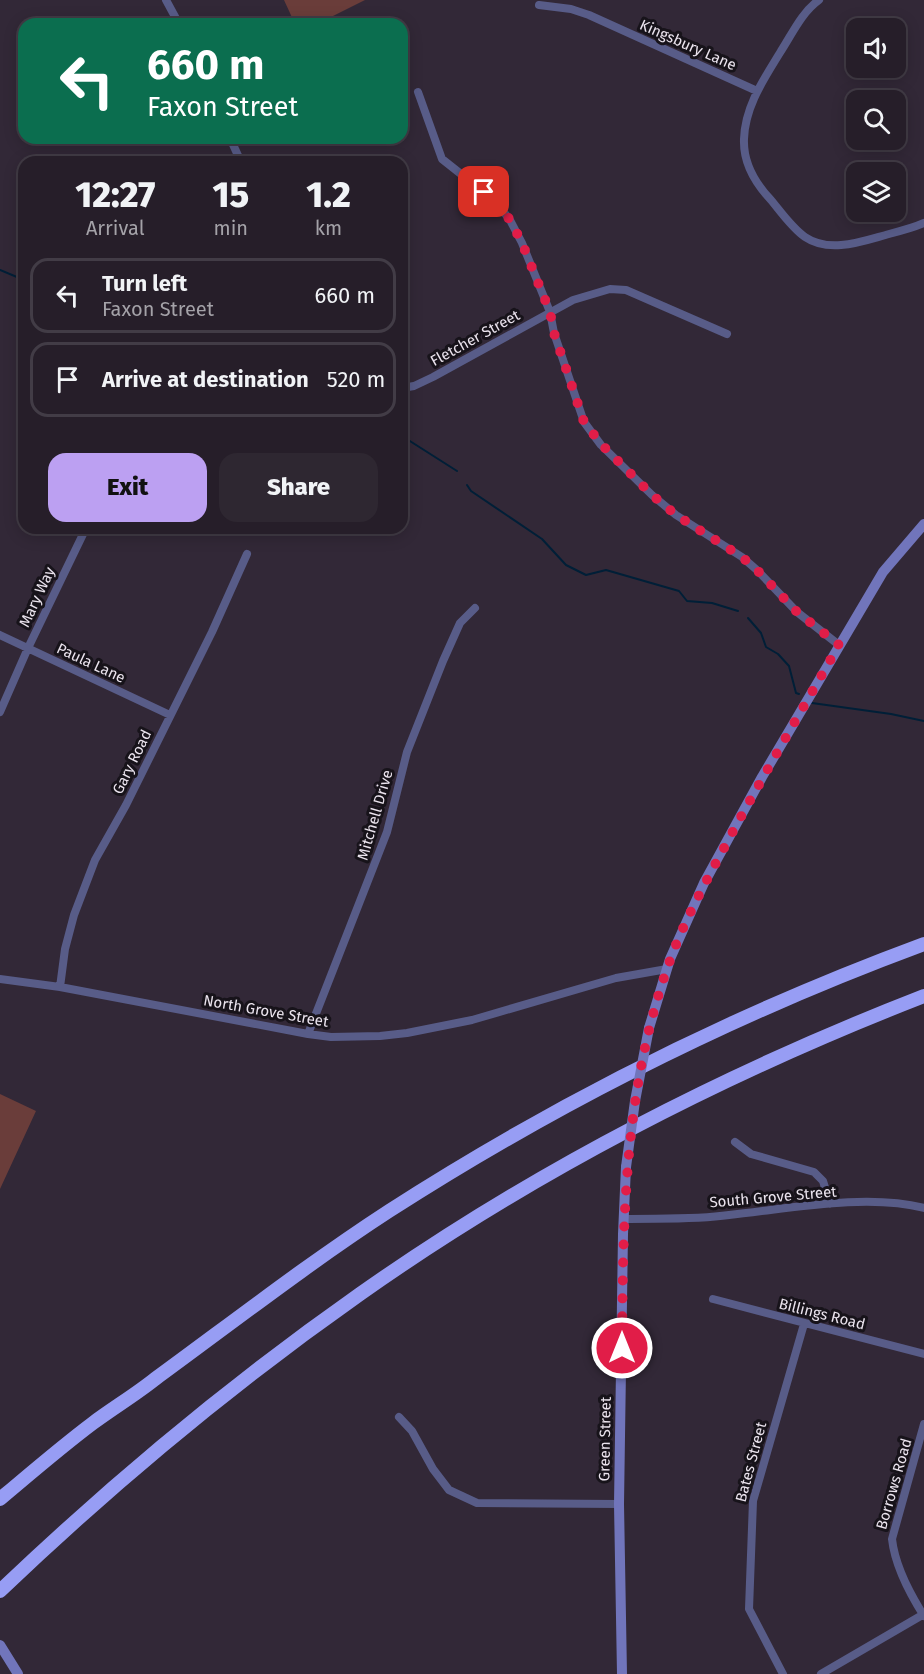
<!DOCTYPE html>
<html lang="en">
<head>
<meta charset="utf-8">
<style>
	:root { --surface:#261e29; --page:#2e2731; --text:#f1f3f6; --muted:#a4a2a8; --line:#423c46; --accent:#bca0f2 }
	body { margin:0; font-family:"Fira Sans",sans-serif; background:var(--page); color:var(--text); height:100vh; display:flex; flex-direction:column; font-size:22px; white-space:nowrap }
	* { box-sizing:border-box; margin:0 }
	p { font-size:20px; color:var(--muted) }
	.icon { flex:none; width:33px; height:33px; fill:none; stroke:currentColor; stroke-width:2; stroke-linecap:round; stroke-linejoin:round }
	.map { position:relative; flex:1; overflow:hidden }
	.panel { position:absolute; left:18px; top:156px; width:390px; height:378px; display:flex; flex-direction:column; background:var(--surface); border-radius:18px; box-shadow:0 3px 15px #0003,0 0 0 2px var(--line) }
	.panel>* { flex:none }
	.hud { position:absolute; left:18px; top:18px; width:390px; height:126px; border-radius:18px; box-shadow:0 3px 15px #0003,0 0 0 2px var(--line); background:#0b6e4f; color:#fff; overflow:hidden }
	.fabs { position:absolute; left:846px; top:18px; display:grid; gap:12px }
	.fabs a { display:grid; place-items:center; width:60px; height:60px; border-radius:12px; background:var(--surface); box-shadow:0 3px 15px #0003,0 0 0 2px var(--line); font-size:30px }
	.pin { position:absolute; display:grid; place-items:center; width:51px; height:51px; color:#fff; margin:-26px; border-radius:12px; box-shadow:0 3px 9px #0006 }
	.me { position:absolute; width:66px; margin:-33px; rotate:0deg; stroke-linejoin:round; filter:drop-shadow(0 0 4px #0008) }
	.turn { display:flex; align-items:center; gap:21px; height:126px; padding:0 30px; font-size:27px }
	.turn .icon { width:78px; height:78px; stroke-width:2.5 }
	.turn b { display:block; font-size:42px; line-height:51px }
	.eta { display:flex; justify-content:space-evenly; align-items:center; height:102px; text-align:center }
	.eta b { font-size:36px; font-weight:800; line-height:42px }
	.button { display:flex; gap:12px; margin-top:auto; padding:12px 30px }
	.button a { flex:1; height:69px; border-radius:18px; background:var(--accent); color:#111; font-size:24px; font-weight:800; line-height:69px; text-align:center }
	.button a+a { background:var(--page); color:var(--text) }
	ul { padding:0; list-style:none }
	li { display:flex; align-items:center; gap:18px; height:75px; margin:0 12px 9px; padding:0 18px; border:3px solid var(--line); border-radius:18px }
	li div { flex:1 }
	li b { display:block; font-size:22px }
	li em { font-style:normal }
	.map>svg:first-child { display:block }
	.green { fill:#6a3d3a }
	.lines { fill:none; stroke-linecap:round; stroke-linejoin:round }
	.stream { stroke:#001f37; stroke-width:2 }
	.minor { stroke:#585c88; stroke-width:8 }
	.secondary { stroke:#7175bb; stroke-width:10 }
	.motorway { stroke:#979df4; stroke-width:14 }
	.secondary-bridge { stroke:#7175bb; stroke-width:10 }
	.route { stroke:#e11d48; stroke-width:10; stroke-dasharray:0 18 }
	.labels { text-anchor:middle; stroke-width:6; stroke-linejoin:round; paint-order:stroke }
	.street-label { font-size:15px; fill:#ebe4ee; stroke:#17131a }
</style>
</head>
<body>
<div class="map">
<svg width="924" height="1674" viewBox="0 0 924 1674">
	<rect width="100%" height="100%" fill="#322837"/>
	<path class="green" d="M284 0H365L317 24H295Z
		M0 1094 36 1111 0 1189Z"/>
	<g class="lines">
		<path class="stream" d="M0 270 24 280
			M402 436 457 471
			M467 485 471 491 542 539 566 565 586 575 606 570 679 591 687 601 712 603 738 611
			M748 618 761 633 766 647 778 654 789 666 796 693 799 694
			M812 703 891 714 924 721"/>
		<path class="minor" d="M166 0 179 24
			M819 0C802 12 792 34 781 51 764 79 745 106 744 139 743 163 755 183 771 200 781 212 792 228 805 237 830 254 863 241 889 234 901 231 913 228 924 223
			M539 5 571 9 589 15 757 91
			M418 92 442 159 495 201 510 220 522 243 550 312 554 333 584 422 601 445 652 495 676 515 742 557 758 571 797 612 839 645
			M230 138 241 162
			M402 388 414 386 433 377 573 300 610 289 626 290 727 334
			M0 635 170 715
			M0 712 28 648 86 528
			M0 979 60 987 308 1034 331 1037 380 1036 407 1033 472 1020 616 978 667 969
			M60 987 65 949 74 915 95 860 126 805 212 632 247 554
			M308 1034 387 832 407 752 443 661 460 623 475 608
			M735 1142 751 1154 814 1172 823 1181 830 1204
			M624 1219C658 1218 694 1220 729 1215 787 1209 867 1193 924 1208
			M713 1299 924 1354
			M399 1417 412 1431 433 1469 449 1490 477 1503 619 1504
			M924 1424 892 1539C895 1566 910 1594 924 1616
			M783 1674 749 1609 753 1501 804 1324
			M821 1674 924 1614"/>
		<path class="secondary" d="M649 1028 670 959 704 883 762 777 883 572 924 524
			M0 1645 18 1674
			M622 1674 619 1504 623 1234 626 1167"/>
		<path class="motorway" d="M0 1499C31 1473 61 1447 93 1423 113 1408 135 1395 155 1379 233 1322 309 1263 389 1211 557 1103 737 1013 924 944
			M0 1591C113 1483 232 1384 360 1294 533 1172 726 1073 924 996"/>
		<path class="secondary-bridge" d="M626 1167 635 1101 649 1028"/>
	</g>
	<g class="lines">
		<path class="route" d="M484 192 495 201 510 220 522 243 550 312 554 333 584 422 601 444 652 495 676 515 742 557 758 571 797 612 839 645C803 708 766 771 731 835 708 878 684 920 668 966 624 1091 623 1218 622 1348"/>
	</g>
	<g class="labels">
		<g class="street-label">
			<text transform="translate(688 45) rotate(24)" y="5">Kingsbury Lane</text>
			<text transform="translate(475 338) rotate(-29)" y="5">Fletcher Street</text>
			<text transform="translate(37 597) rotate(-65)" y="5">Mary Way</text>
			<text transform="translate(91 663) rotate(25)" y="5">Paula Lane</text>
			<text transform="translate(132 762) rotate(-64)" y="5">Gary Road</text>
			<text transform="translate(375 815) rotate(-74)" y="5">Mitchell Drive</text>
			<text transform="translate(266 1011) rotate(10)" y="5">North Grove Street</text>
			<text transform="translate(773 1197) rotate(-5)" y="5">South Grove Street</text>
			<text transform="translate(822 1314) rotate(14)" y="5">Billings Road</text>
			<text transform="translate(605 1439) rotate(-89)" y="5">Green Street</text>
			<text transform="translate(751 1462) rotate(-75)" y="5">Bates Street</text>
			<text transform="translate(894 1484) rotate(-74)" y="5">Borrows Road</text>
		</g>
	</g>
</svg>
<div class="fabs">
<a><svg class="icon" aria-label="sound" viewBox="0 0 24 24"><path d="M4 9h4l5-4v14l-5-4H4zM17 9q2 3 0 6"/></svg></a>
<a><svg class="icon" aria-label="search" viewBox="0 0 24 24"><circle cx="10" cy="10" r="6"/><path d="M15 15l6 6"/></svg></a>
<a><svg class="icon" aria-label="layers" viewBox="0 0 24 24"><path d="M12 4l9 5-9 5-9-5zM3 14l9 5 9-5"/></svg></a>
</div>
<div class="pin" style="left:484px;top:192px;background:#d93025"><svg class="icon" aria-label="arrive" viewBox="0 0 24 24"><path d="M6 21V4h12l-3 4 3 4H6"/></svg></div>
<svg class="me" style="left:622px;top:1348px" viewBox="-20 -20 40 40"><circle r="17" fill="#e11d48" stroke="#fff" stroke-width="3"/><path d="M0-11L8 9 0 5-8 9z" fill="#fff"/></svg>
<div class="hud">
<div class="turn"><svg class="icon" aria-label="left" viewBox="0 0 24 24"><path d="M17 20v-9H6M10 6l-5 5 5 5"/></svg><div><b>660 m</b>Faxon Street</div></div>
</div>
<section class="panel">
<div class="eta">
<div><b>12:27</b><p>Arrival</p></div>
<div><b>15</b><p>min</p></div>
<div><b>1.2</b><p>km</p></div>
</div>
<ul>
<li><svg class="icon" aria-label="left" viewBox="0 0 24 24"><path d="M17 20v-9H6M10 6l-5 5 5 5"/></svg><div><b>Turn left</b><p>Faxon Street</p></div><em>660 m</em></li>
<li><svg class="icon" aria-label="arrive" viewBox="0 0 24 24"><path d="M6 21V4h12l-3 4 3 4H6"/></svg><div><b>Arrive at destination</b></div><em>520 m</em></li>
</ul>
<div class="button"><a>Exit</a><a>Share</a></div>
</section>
</div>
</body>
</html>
